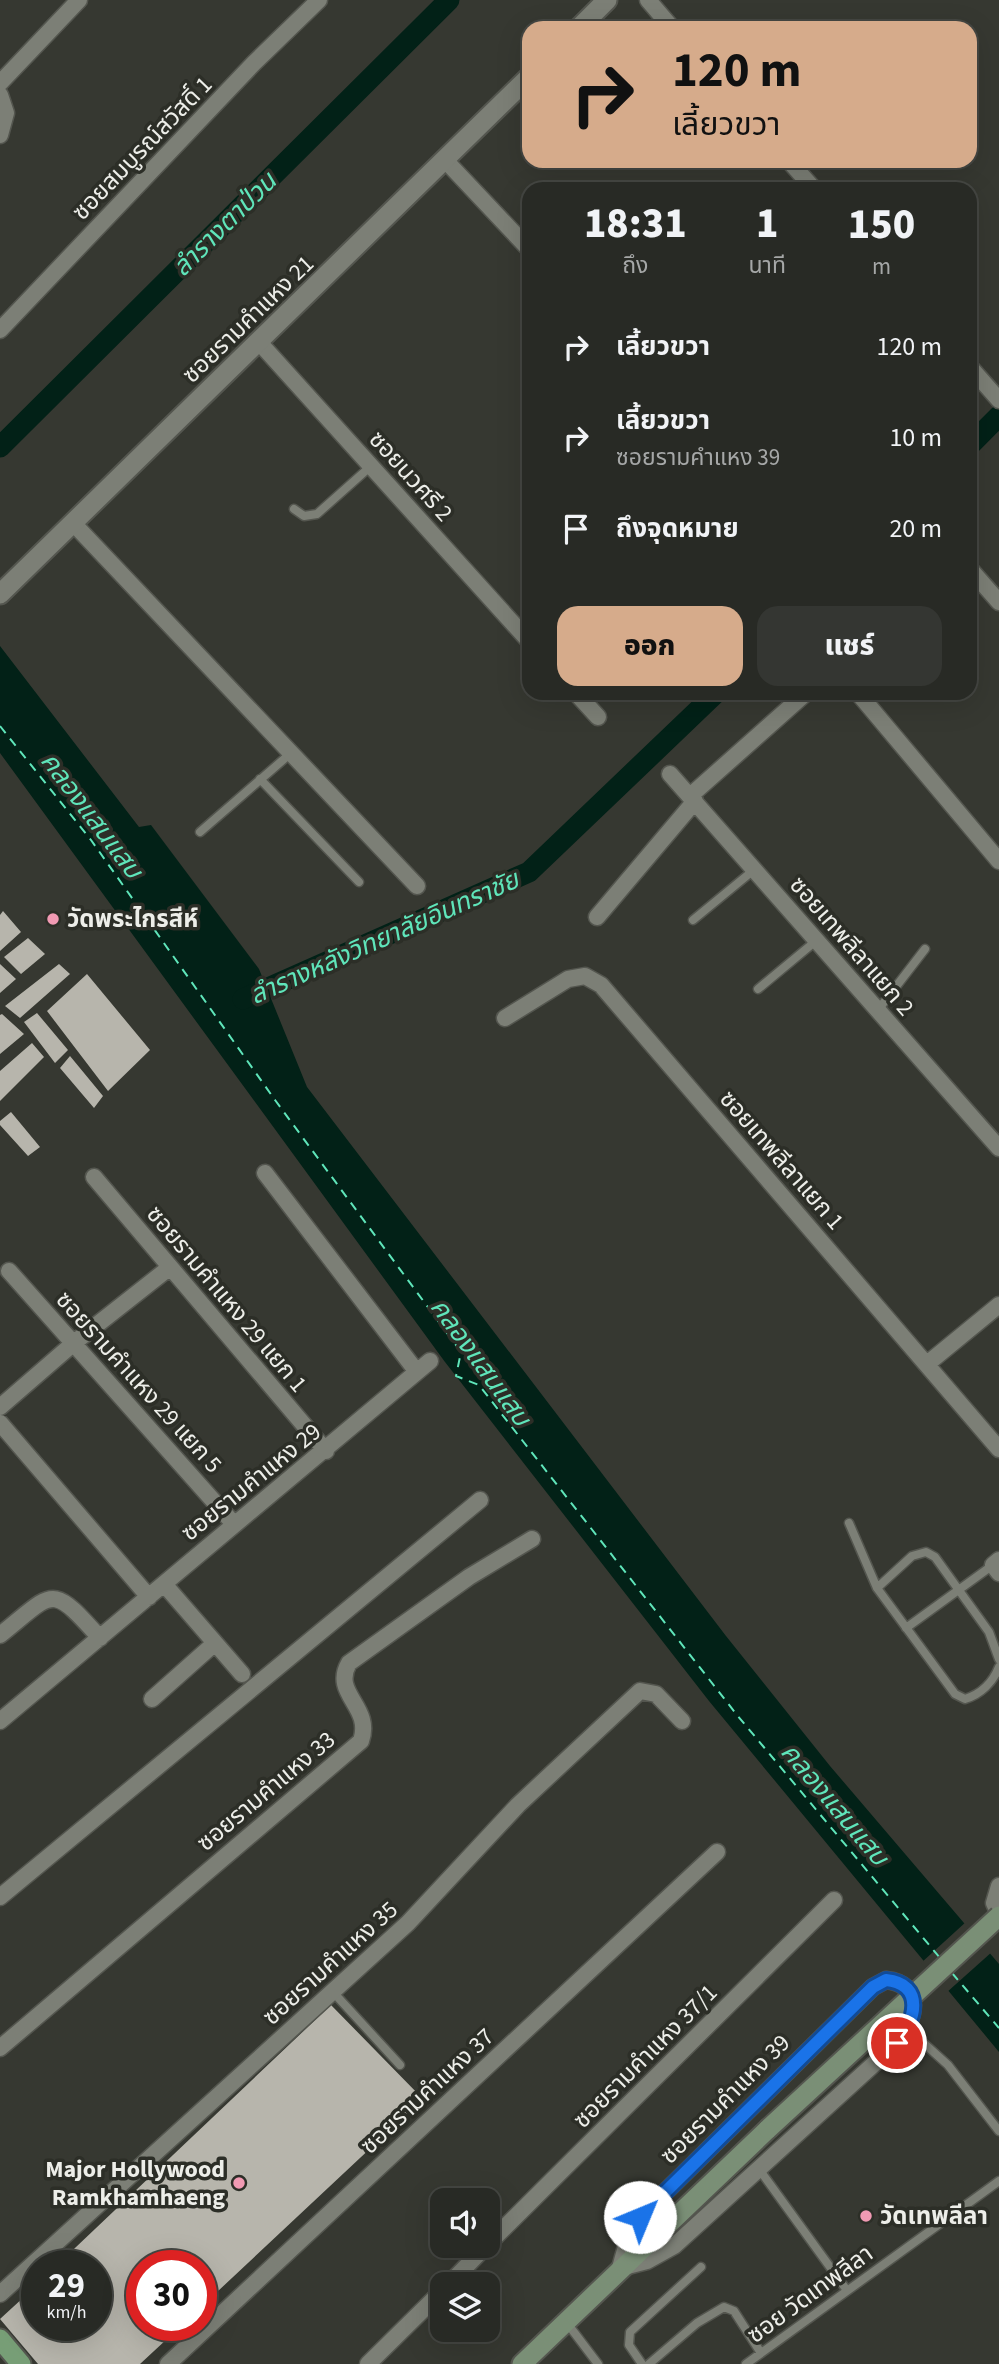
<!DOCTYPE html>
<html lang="th">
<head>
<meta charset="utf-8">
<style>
	:root { --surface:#282a25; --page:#343632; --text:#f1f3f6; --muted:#a5a7a7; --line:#444642; --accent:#d6ab8b }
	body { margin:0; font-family:"Source Sans 3","Noto Sans Thai",sans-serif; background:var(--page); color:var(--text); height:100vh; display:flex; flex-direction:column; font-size:26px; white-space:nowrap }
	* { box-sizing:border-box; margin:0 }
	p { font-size:23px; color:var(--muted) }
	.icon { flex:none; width:38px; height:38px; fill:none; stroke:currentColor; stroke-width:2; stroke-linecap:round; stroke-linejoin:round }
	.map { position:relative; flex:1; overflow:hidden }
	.sheet { position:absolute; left:522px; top:182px; width:455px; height:518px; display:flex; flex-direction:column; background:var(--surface); border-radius:21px; box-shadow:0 7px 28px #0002,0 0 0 2px var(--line) }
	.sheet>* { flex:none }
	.hud { position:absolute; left:522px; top:21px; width:455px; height:147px; border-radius:21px; box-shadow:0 7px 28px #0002,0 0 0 2px var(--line); background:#d6ab8b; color:#111; overflow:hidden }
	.tools { position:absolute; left:430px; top:2188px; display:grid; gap:14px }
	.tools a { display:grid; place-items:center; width:70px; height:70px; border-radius:14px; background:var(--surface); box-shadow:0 7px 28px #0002,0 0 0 2px var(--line); font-size:35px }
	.speed { position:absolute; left:21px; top:2250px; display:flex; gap:14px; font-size:35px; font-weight:700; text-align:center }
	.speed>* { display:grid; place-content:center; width:91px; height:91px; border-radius:50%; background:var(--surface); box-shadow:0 7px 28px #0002,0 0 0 2px var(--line); line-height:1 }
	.speed small { font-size:18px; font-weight:400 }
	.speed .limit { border:10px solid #d22; background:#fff; color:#111 }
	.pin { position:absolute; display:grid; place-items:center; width:60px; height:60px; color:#fff; margin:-30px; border:4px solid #fff; border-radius:50%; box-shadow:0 2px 7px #0007 }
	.me { position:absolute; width:77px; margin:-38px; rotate:45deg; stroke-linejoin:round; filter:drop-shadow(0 0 5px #0008) }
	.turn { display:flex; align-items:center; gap:24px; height:147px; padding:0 35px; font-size:32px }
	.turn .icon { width:91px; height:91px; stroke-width:2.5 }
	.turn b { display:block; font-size:49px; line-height:60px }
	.eta { display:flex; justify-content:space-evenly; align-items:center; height:119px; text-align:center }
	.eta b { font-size:42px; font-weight:800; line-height:49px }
	.action { display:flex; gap:14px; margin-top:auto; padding:14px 35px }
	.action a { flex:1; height:80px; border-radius:21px; background:var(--accent); color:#111; font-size:28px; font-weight:800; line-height:80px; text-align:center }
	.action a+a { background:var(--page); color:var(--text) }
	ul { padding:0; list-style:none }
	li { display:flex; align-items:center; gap:21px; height:91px; padding:0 35px }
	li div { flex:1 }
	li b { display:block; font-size:26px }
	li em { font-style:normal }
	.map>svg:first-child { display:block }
	.water { fill:#022117 }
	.pier { fill:#363831 }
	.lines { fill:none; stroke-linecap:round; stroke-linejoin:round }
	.canal { stroke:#022117; stroke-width:21 }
	.ferry { stroke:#5fe5ba; stroke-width:2; stroke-dasharray:9 7; stroke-linecap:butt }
	.building { fill:#b7b5ac }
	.service-casing { stroke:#54564f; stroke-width:11 }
	.minor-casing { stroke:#54564f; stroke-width:19 }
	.tertiary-casing { stroke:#54564f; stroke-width:23 }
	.secondary-casing { stroke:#54564f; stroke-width:23 }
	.primary-casing { stroke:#54564f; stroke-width:23 }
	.service { stroke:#7c7f76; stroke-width:8 }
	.minor { stroke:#7c7f76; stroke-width:16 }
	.tertiary { stroke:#7c7f76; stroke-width:19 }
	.secondary { stroke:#7a8f76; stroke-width:19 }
	.primary { stroke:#779e76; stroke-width:19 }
	.secondary-bridge-casing { stroke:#54564f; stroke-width:23; stroke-linecap:butt }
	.secondary-bridge { stroke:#7a8f76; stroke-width:19 }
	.route-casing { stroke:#114b97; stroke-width:18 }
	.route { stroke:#1a73e8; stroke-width:12 }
	.poi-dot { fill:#f19ab3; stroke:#2c2e27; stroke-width:2.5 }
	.labels { text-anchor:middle; stroke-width:7; stroke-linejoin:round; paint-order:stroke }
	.street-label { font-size:24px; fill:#edeee9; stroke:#2c2e27 }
	.poi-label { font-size:24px; font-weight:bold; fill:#edeee9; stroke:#2c2e27; text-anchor:start }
	.water-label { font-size:26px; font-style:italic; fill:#5fe5ba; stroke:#2c2e27 }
</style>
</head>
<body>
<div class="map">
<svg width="999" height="2364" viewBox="0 0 999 2364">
	<rect width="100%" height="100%" fill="#363831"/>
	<path class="water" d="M0 646 139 827 151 825 259 969 307 1087 726 1636 830 1766 999 1964V2052L709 1701 445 1362 0 753Z"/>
	<path class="pier" d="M967 1921 993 1951 946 1993 921 1963Z"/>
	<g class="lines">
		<path class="canal" d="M970 445 999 416
			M0 447 449 0
			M243 999 529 872 716 693"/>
		<path class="ferry" d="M0 726 91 840 275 1100 461 1352 456 1376 479 1385 737 1715 940 1958
			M952 1973 999 2028"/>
	</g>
	<path class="building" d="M3 911 21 932 0 951V915Z
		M28 938 45 954 21 974 4 957Z
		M0 964 16 979 0 993Z
		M59 964 70 974 20 1018 5 1006Z
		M87 974 150 1050 108 1091 47 1011Z
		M37 1013 68 1050 55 1063 24 1022Z
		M2 1014 24 1034 0 1054V1015Z
		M32 1043 44 1057 0 1101V1071Z
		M70 1056 103 1096 94 1108 60 1068Z
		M11 1112 40 1147 28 1156 0 1125V1121Z
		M331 2005 423 2099 201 2307V2266H142V2326H181L140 2364H38L0 2319 37 2285V2326H96V2266H56Z"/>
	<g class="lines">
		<g class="service-casing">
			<path id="service" d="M294 509 304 516 317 514 371 466
				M260 779 359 882
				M200 832 291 753
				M693 920 755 869
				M758 989 817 940
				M878 1010 925 949
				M849 1523 877 1588 955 1694 965 1699C981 1694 993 1682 999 1667
				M877 1588 912 1556 926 1552 935 1557 989 1632 999 1659
				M906 1628 993 1565
				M333 1992 400 2065
				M908 2029 948 2065 999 2131
				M759 2169 846 2289
				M567 2323 598 2364
				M642 2364 629 2345 630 2332 701 2267
				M649 2364 697 2323 724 2307 734 2311 761 2353
				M746 2364 999 2181"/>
		</g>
		<g class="minor-casing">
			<path id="minor" d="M648 0 672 28
				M0 83 79 0
				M0 95 6 113 0 135
				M446 161 528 248
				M789 161 814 189
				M0 330 254 63 319 0
				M259 342 528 640
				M970 367 999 400
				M73 523 417 886
				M970 569 999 602
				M576 693 598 717
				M858 693 999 861
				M670 774 999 1148
				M690 796 806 693
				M597 917 695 801
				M505 1018 568 979 585 976 601 985 999 1449
				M265 1173 417 1372
				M94 1177 326 1451
				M9 1271 234 1524
				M927 1364 999 1305
				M0 1407 75 1342 169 1268
				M0 1423 149 1597
				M999 1560 993 1565 999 1573
				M164 1584 242 1674
				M0 1635C55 1591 50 1582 100 1638
				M152 1699 215 1643
				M0 1721 430 1361
				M999 1886 994 1903 999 1914
				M0 1897 480 1500
				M886 1980C925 1984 915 2021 897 2043L674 2246 647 2261 620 2268 627 2243 640 2217 873 1987Z
				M0 2048 361 1741C373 1706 331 1694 349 1663L469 1577 532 1539
				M488 2244 834 1900
				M449 2284 487 2245
				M0 2294 408 1923 518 1805 640 1691 656 1694 682 1721
				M168 2364 717 1852
				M368 2364 443 2290"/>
		</g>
		<g class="tertiary-casing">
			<path id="tertiary" d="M579 28 607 0
				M0 594 528 78"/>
		</g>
		<g class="secondary-casing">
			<path id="secondary" d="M522 2364 768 2129"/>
		</g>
		<g class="primary-casing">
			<path id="primary" d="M0 2339 21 2364"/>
		</g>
		<use href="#service" class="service"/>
		<use href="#minor" class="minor"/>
		<use href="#tertiary" class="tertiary"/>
		<use href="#secondary" class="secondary"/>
		<use href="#primary" class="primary"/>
		<g class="secondary-bridge-casing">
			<path id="secondary-bridge" d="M768 2129 999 1916"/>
		</g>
		<use href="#secondary-bridge" class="secondary-bridge"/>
	</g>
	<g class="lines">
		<g class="route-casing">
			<path id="route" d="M640 2217 873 1987 886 1980C926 1984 915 2022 897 2043"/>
		</g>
		<use href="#route" class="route"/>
	</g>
	<g class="poi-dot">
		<circle cx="53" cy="919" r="7"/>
		<circle cx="239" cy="2183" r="7"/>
		<circle cx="866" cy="2216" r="7"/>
	</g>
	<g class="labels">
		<g class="street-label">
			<text transform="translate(142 148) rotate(-46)" y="8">ซอยสมบูรณ์สวัสดิ์ 1</text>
			<text transform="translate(248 319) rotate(-44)" y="8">ซอยรามคำแหง 21</text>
			<text transform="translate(411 476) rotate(48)" y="8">ซอยนวศรี 2</text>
			<text transform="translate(852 946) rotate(49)" y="8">ซอยเทพลีลาแยก 2</text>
			<text transform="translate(782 1160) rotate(49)" y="8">ซอยเทพลีลาแยก 1</text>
			<text transform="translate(227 1299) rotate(50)" y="8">ซอยรามคำแหง 29 แยก 1</text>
			<text transform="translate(139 1382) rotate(48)" y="8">ซอยรามคำแหง 29 แยก 5</text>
			<text transform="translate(251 1482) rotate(-39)" y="8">ซอยรามคำแหง 29</text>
			<text transform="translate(266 1791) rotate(-40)" y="8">ซอยรามคำแหง 33</text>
			<text transform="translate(330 1963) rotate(-42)" y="8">ซอยรามคำแหง 35</text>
			<text transform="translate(645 2056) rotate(-45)" y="8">ซอยรามคำแหง 37/1</text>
			<text transform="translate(427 2091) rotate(-43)" y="8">ซอยรามคำแหง 37</text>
			<text transform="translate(725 2099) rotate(-45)" y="8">ซอยรามคำแหง 39</text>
			<text transform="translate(810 2294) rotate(-36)" y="8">ซอย วัดเทพลีลา</text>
		</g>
		<g class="poi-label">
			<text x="67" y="927">วัดพระไกรสีห์</text>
			<text x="225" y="2177" text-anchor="end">Major Hollywood<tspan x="225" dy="28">Ramkhamhaeng</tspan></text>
			<text x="880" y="2224">วัดเทพลีลา</text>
		</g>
		<g class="water-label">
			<text transform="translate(224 224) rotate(-45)" y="9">ลำรางตาป่วน</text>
			<text transform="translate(92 815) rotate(53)" y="9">คลองแสนแสบ</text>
			<text transform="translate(384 937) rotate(-24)" y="9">ลำรางหลังวิทยาลัยอินทราชัย</text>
			<text transform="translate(481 1362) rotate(54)" y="9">คลองแสนแสบ</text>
			<text transform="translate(835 1804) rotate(50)" y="9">คลองแสนแสบ</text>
		</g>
	</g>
</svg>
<div class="tools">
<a><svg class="icon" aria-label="sound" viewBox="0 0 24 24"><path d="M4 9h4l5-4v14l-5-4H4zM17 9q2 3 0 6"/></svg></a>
<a><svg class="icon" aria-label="layers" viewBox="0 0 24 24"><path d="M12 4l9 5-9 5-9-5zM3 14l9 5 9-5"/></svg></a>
</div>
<div class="speed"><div>29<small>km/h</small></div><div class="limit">30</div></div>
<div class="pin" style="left:897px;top:2043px;background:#d93025"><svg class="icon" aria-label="arrive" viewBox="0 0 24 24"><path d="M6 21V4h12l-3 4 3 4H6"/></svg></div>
<svg class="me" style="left:640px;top:2217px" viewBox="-20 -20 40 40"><circle r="19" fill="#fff"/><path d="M0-13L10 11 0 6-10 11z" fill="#1a73e8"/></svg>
<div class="hud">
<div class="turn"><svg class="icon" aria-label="right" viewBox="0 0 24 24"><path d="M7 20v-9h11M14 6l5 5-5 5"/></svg><div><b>120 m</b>เลี้ยวขวา</div></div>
</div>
<section class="sheet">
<div class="eta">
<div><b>18:31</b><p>ถึง</p></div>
<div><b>1</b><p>นาที</p></div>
<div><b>150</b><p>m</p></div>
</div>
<ul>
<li><svg class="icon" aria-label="right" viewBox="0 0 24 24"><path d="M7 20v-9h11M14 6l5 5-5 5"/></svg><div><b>เลี้ยวขวา</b></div><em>120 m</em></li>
<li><svg class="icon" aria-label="right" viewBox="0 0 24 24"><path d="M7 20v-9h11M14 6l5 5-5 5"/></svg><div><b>เลี้ยวขวา</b><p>ซอยรามคำแหง 39</p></div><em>10 m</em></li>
<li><svg class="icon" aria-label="arrive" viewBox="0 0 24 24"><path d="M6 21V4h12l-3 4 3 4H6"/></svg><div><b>ถึงจุดหมาย</b></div><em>20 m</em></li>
</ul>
<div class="action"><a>ออก</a><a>แชร์</a></div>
</section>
</div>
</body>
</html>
